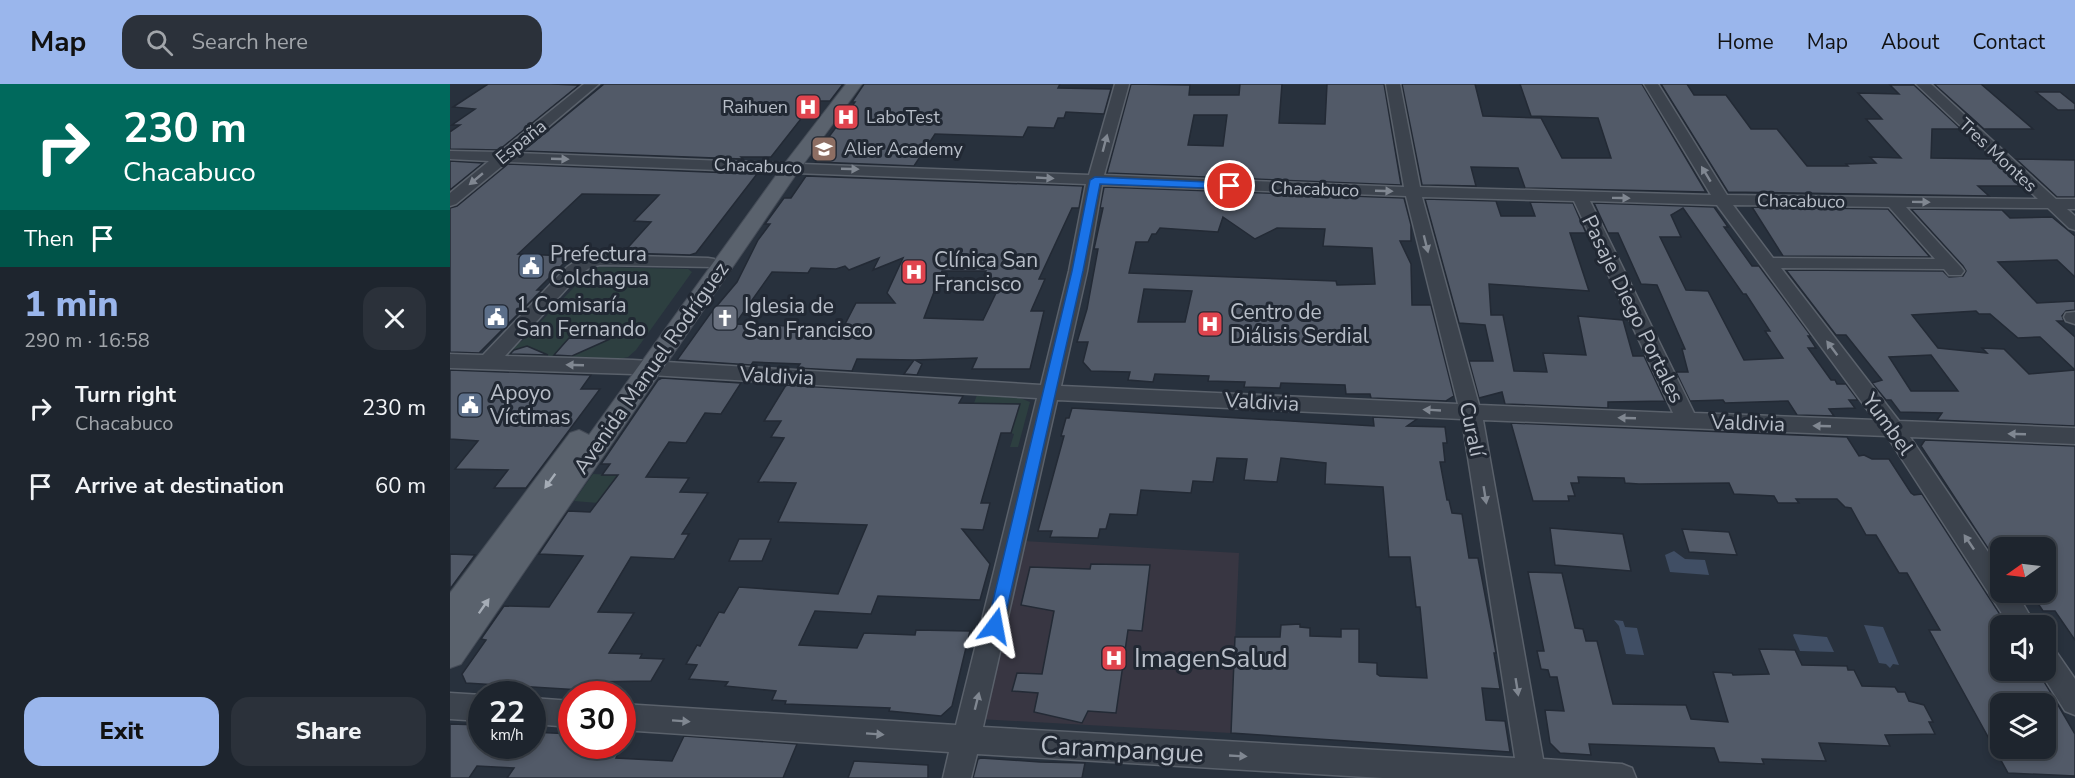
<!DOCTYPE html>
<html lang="en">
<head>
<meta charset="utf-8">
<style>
	:root { --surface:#1e252e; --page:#2b313a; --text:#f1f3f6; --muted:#a1a5aa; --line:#3c424a; --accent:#9ab6ec }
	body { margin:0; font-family:"Nunito Sans",sans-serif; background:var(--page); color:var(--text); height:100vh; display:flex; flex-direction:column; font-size:22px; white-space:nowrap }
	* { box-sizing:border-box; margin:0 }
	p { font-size:20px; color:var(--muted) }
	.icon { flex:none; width:33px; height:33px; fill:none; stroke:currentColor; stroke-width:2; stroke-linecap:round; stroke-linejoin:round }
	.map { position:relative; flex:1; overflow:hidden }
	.details { display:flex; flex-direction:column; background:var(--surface); width:450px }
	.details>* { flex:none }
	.guide { background:#00695c; color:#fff; overflow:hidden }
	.needle { width:39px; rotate:256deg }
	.tools { position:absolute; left:1540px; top:453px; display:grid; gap:12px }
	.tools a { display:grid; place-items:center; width:66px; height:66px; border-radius:12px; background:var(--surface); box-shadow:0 3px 9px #0003,0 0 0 2px var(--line); font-size:30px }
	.speed { position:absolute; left:18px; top:597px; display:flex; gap:12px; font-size:30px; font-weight:700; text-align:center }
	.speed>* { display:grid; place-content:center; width:78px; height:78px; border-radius:50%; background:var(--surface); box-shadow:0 3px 9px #0003,0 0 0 2px var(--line); line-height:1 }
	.speed small { font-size:15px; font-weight:400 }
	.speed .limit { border:9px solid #d22; background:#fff; color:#111 }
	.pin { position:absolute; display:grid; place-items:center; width:51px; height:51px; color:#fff; margin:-26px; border:3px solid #fff; border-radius:50%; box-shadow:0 2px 6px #0007 }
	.me { position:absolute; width:66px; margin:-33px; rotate:13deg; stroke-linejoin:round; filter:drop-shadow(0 0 4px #0008) }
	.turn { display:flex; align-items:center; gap:21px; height:126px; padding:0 24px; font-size:27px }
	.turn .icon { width:78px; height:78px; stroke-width:2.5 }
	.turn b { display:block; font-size:42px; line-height:51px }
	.then { display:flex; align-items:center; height:57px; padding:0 24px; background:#0003; gap:12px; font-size:22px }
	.round { display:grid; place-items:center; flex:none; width:63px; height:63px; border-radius:18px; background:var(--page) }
	.head { display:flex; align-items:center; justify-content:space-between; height:102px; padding:0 24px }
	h1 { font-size:36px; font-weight:800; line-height:45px; color:var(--accent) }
	.primary-button { display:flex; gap:12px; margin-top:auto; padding:12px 24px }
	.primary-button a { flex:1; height:69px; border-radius:18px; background:var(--accent); color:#111; font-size:24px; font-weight:800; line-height:69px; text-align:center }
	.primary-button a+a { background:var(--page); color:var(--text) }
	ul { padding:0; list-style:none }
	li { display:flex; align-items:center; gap:18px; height:78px; padding:0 24px }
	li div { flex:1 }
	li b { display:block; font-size:22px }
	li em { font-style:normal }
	header { display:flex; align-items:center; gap:36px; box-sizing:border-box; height:84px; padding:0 30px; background:var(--accent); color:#111 }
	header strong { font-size:28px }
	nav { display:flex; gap:33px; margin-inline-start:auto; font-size:21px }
	.search { width:420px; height:54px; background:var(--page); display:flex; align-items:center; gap:15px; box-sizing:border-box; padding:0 21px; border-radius:18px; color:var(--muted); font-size:22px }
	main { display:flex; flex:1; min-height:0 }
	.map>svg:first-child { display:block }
	.medical { fill:#383642 }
	.green { fill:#2d3f40 }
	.water { fill:#404e64 }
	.building { fill:#525a68; stroke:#232a35; stroke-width:1.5; fill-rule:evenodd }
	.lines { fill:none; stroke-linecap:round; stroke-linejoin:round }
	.minor-casing { stroke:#5a616b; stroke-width:3 }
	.major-casing { stroke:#454c57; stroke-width:2 }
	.minor { fill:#3c434d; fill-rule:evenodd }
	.major { fill:#5a626d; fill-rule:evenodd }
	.oneway { fill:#808791 }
	.oneway2 { fill:#a5acb6 }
	.route { fill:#1a73e8; stroke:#114b97; stroke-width:1.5 }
	.labels { text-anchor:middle; stroke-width:6; stroke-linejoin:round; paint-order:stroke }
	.far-poi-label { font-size:18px; fill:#b8bec8; stroke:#212833; text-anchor:start }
	.far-street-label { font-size:18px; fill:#b8bec8; stroke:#212833 }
	.poi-label { font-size:21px; fill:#b8bec8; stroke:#212833; text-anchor:start }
	.street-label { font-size:21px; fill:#b8bec8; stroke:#212833 }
	.near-poi-label { font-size:26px; fill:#b8bec8; stroke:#212833; text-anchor:start }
	.near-street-label { font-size:26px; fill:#b8bec8; stroke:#212833 }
</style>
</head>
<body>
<header>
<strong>Map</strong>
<div class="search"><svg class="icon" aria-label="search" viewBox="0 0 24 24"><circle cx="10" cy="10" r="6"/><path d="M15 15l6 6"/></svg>Search here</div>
<nav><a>Home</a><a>Map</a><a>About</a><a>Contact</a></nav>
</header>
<main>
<section class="details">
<div class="guide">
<div class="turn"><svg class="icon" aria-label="right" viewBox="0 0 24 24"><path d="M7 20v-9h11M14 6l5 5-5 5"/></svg><div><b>230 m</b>Chacabuco</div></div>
<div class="then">Then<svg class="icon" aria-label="arrive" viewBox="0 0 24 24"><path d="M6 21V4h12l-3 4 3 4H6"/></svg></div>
</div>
<div class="head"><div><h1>1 min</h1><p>290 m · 16:58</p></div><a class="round"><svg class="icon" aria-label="close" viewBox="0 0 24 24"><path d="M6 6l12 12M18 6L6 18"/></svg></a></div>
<ul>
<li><svg class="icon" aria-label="right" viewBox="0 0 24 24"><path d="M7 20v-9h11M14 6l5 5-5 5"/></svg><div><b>Turn right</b><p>Chacabuco</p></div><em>230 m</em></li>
<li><svg class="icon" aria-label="arrive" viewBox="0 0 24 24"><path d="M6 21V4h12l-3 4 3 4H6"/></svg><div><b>Arrive at destination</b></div><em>60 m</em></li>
</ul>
<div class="primary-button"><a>Exit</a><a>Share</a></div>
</section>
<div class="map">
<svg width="1625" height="694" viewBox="0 0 1625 694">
	<rect width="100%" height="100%" fill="#28313d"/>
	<path class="medical" d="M573 457 789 469 781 649 529 635Z"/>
	<path class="green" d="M146 183 238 185 242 188 186 266 178 273 164 276 56 271 60 262 72 257 133 194 130 190Z
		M527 311 570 314 580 318 568 363H560L564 350 561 349 570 320 524 319Z
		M143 390 167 391 148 419 124 417Z"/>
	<path class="water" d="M1224 467 1235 475 1255 476 1259 491 1220 488 1215 471Z
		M1164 536 1173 537 1175 543 1187 544 1194 571 1176 570 1169 542Z
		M1414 541 1433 543 1449 581 1443 580 1440 584 1436 580 1429 579Z
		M1344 550 1377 553 1384 568 1350 567 1343 551Z"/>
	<path class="building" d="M38 0H101L129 1 49 66 0 65V48L10 41H2L25 25 3 23Z
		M154 0H393L380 17H365L321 73H291L293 75 73 67Z
		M414 0H610L608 4 661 5 654 30 616 28 614 34H608L604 44 578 43 573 53 485 50 464 82 366 78 368 75H365L375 62H372L405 18H402Z
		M681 0 740 1 739 11H789L790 0H832L829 39 875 40 877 0H934L951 101 657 89ZM744 31H777L773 62 738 61Z
		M952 0H1025L1033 32 1091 34 1112 74H1161L1148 34 1081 32 1070 0H1192L1256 108 1075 104 1068 84 1021 83 1026 102 972 101Z
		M1211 0H1237L1244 11H1276L1301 45H1327L1357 82H1398L1396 80 1426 79 1420 73 1451 74 1416 35H1432L1408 9 1449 10 1440 1H1464L1511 45H1482L1481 74 1542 75 1571 102H1528L1539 112 1278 108Z
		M1484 0H1531L1583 45H1534Z
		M1586 8H1610L1625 20V26H1608Z
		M1566 75 1625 76V113H1607Z
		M0 77 33 79 0 106Z
		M58 80 307 90 246 169 240 171 173 169 201 138 184 137 209 111 132 110 68 170 121 172 87 206H92L29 269 0 268V124L7 122Z
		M356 92 633 102 629 124H622L589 195H595L581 227H594L580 285H522L527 274 465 276 472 280 467 291 454 290 464 276 407 275 402 287 347 284 350 280 303 278 301 281 227 276 260 230 287 198 308 156 320 140H315L334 114H341ZM429 174 423 186 453 174 437 209 445 219H406L393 244 285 240 322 188 358 189 361 184 386 185 395 182 399 186ZM492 187H536L534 191H539L533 204 548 205 533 236 474 234Z
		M654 103 954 114 961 141V157H950L961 180 962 221H981L1004 312 996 317 921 314 920 310H896L895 301 831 299 830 304 794 303 795 298 758 297 759 292 705 290 703 298 678 296 680 288 641 287 633 278 638 258H627L637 225 648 165H644L653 124H650ZM773 133 805 155 827 144 875 145 873 162 922 164 925 200 887 201 886 197 679 189 686 158H698L702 150H706L710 144 768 148ZM694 205 742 207 735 238H688Z
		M975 115 1046 117 1051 132H1085L1080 118 1123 119 1136 149H1120L1139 207 1039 200 1041 231H1053L1064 287 1097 288 1093 269 1136 271 1128 232 1173 236 1183 272H1194L1215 317 1158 318V324L1055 320 1052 308 1029 314 1019 277H1043L1035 241 1009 239Z
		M1144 119 1264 123 1278 143H1274L1302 182H1309L1361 252H1358L1366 264H1358L1381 296H1385L1387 300H1396L1408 316H1399L1405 324 1379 325 1384 332 1347 331 1338 317 1275 319 1273 316 1240 317 1226 288H1238L1232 265H1235L1207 201 1191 200 1168 149H1158ZM1233 124 1293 210H1296L1320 247H1315L1333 274 1294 276 1258 207 1236 206 1210 153H1231L1221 131Z
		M1302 123 1438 125 1480 173 1333 172Z
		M1461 125 1552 126 1560 134 1602 133 1625 152V193L1607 176 1548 178 1587 219 1625 217V226L1616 227 1612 232 1614 237H1607L1625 253V286L1590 253 1568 254 1540 230H1529L1526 227 1462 231 1488 264 1537 269 1532 264 1554 265 1579 290 1625 286V342L1487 336 1492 329 1450 328 1441 316H1436L1422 299 1432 296 1396 251H1386L1336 186 1493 187 1499 193 1513 192 1516 187 1513 182ZM1481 271 1508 307H1461L1439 273Z
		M119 254 160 255 122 272 104 271Z
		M77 262 98 271 60 270 64 266Z
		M0 286 141 291 131 305H150L76 404H44L58 386 5 385 28 357 0 355Z
		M212 294 291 299 271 330 255 329 236 359 219 358 196 393 239 394 230 408 258 409 232 450H239L224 475 181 473 148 528 184 529 159 569 192 570 190 574 214 575 201 597 136 598 131 606 16 599 12 590 36 556 31 555 54 522 99 523 133 472 89 470 118 427 140 428 168 391H152L160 380H151L208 296Z
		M336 301 513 312 509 319 570 320 561 349H551L531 419H540L533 446 512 445 540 480 530 516 428 512 421 530 365 527 349 561 407 564 414 549 465 551 466 546 520 547 502 622 491 632 439 627 440 624 335 620 336 617 322 616 326 607 275 602 278 598 239 595 247 581 236 580 247 561 250 562 269 528 274 529 289 503 388 510 417 441 328 438 346 399 308 398 334 354 321 353 331 337H314Z
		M622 324 924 342 923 333 967 335 957 342 995 343 997 359H993L995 378H990L997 416H999L1002 429 1012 430 1019 474H1028L1046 569H1044L1050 605 1032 604 1036 636 1055 637 1060 668 781 649 785 553H830L831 541 850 540V543L860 544V552L891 553V545H909V578L927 579V590L930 592 977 594 970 523H966L960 473H939L933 403 875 400 876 379 831 374 827 398 794 396 797 375 767 374 763 398 743 397 741 409 691 406 687 431 660 430 656 445H650L648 454 600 453 602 447H588L614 352H611L616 334H619Z
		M1061 339 1397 353 1409 372 1414 371 1422 375H1439L1461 409 1464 411 1472 410 1551 532V586H1587L1601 609 1625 650V692L1558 689 1479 546H1490L1457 489H1449L1426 451H1416L1401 424 1395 423 1387 415H1346L1349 419H1328L1324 412 1284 410 1279 399 1189 400 1175 399 1174 394 1128 393 1129 399H1121L1125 412H1118L1119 417H1083ZM1551 620H1596V664H1551Z
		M1475 356 1625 362V556L1605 527H1593L1581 509 1596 508V464H1551V475H1545L1471 362Z
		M1100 444 1173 450 1181 487 1105 481Z
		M1232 445 1279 448 1287 471 1239 468Z
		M289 455H321L312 477H279Z
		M0 470 25 471 0 505Z
		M641 480 700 481 692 547 678 546 666 629 638 627 632 639 584 628 588 609 562 607 567 589 592 590 604 527 571 521 580 483 640 485Z
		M1078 488 1112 489 1125 544 1133 545 1136 557H1147L1163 620 1236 621 1241 635 1278 638 1263 588 1282 589 1283 591 1319 590 1309 565 1345 566 1352 581 1397 582 1398 586H1404L1412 602 1445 603 1448 608H1455L1459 617 1474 621 1483 638H1479L1485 650 1435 651 1440 662 1369 659 1376 677 1312 675 1314 680 1269 678 1264 664 1139 660 1141 671 1110 669 1100 659 1095 626 1114 627 1107 593H1100L1098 586 1091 585 1087 567H1094Z
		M0 640 32 641V662H82V648L122 650V664L169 668 166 674 222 677 234 652 347 660 333 694H57L64 684 27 682 19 694H0Z
		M531 674 590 678 635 679 632 694H523L528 675Z
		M404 677 478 681V694H398Z"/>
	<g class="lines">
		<g class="minor-casing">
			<path id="minor" d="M134 0H149L67 69 639 91 665 0H679L654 91 954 103 936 0H950L970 103 1261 111 1194 0H1208L1277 111 1588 115 1466 0H1481L1606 115H1625V125H1617L1625 132V146L1619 144 1598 124 1456 123 1511 183 1514 187 1511 191H1499L1494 185 1331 184 1449 337 1625 344V360L1460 353 1551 487V508H1566L1586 542H1560L1437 352 1033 336 1093 675 1172 680 1182 684 1186 694H933L527 670 521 694H493L499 668 172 646V620L506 641 587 314 183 290 0 284V270L33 271 117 183 129 175 150 171 258 174 264 175 267 179 264 183 150 181 141 183 129 191 55 272 183 276 591 301 619 187 636 100 57 78 6 120 0 122V109L39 77 0 75V67L50 68ZM652 101 956 112 1008 320 611 302 637 187ZM972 113 1124 117 1223 329 1029 321ZM1140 117 1267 121 1425 336 1244 329ZM1283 121 1439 123 1485 175 1323 174ZM607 316 1012 335 1065 674 533 643Z
				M1625 228V240L1616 237 1614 233 1616 229Z
				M1596 562 1605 566 1625 595V631L1615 627 1589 586H1596Z
				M0 609 32 611V637L0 635Z
				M82 614 122 617V643L82 640Z"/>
		</g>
		<g class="major-casing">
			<path id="major" d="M396 0H412L349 86 11 580 0 584V509L120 349 129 346 139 351 335 79Z"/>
		</g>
		<use href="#minor" class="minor"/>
		<use href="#major" class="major"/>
	</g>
	<defs><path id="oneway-solid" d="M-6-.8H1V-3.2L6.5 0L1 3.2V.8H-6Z" transform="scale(1.5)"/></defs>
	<g class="oneway">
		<use href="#oneway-solid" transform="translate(655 59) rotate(-75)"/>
		<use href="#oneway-solid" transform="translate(110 75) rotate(2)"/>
		<use href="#oneway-solid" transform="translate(400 85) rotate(2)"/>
		<use href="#oneway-solid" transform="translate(1256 90) rotate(-121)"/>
		<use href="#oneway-solid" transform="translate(595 94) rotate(3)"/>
		<use href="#oneway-solid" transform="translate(26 95) rotate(140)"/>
		<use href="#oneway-solid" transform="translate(934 107) rotate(2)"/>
		<use href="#oneway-solid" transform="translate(1171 114) rotate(1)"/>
		<use href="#oneway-solid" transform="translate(1471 118) rotate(1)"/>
		<use href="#oneway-solid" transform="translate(976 160) rotate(76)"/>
		<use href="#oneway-solid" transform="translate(1382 264) rotate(-127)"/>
		<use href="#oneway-solid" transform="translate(125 281) rotate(-178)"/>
		<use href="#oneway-solid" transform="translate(982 326) rotate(-177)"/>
		<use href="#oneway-solid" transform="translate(1177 334) rotate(-178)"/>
		<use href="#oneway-solid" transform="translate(1372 342) rotate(-178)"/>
		<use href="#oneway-solid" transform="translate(1567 350) rotate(-178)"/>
		<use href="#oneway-solid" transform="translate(1035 411) rotate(81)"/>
		<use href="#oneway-solid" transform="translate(1519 458) rotate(-124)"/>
		<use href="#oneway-solid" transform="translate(1067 603) rotate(81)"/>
		<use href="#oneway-solid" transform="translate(527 617) rotate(-76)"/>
		<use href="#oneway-solid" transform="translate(231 637) rotate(4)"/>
		<use href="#oneway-solid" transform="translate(425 650) rotate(4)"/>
		<use href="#oneway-solid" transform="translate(788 672) rotate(3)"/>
	</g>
	<g class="oneway2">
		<use href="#oneway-solid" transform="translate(100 397) rotate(126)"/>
		<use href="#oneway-solid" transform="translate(34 522) rotate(-55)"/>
	</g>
	<path class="route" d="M645 93 780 99 785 102 780 105 650 100 633 187 553 542 551 547 545 549 539 547 537 542 622 187 640 96Z"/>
	<defs>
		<g id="hospital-square" transform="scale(1.35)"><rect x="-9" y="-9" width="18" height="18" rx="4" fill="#e0444e" stroke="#212833"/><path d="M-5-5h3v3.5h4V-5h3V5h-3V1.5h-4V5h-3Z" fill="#fff"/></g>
		<g id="university-square" transform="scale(1.35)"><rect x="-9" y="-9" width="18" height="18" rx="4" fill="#8d6e63" stroke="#212833"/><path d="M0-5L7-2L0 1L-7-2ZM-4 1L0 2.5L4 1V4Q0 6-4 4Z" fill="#fff"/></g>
		<g id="civic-square" transform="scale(1.35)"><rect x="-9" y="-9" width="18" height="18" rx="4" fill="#5c6f8a" stroke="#212833"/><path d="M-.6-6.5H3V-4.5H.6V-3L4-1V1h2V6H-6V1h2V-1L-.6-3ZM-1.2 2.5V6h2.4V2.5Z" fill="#fff"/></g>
		<g id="church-square" transform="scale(1.35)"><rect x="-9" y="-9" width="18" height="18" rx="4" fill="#6b7280" stroke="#212833"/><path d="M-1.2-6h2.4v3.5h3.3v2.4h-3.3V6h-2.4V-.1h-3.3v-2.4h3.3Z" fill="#fff"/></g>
	</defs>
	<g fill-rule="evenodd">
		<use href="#hospital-square" x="358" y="23"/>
		<use href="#hospital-square" x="396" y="33"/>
		<use href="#university-square" x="374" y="65"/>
		<use href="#civic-square" x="81" y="182"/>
		<use href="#hospital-square" x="464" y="188"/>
		<use href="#civic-square" x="46" y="233"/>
		<use href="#church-square" x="275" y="234"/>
		<use href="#hospital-square" x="760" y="240"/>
		<use href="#civic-square" x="20" y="321"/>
		<use href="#hospital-square" x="664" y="574"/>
	</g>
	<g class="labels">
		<g class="far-poi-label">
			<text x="338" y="29" text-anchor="end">Raihuen</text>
			<text x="416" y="39">LaboTest</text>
			<text x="394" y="71">Alier Academy</text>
		</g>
		<g class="far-street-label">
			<text transform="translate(71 58) rotate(-39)" y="6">España</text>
			<text transform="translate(1548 71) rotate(43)" y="6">Tres Montes</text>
			<text transform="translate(308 82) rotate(2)" y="6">Chacabuco</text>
			<text transform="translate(865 105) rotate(2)" y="6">Chacabuco</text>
			<text transform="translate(1351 117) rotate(1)" y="6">Chacabuco</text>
		</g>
		<g class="poi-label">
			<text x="100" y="177">Prefectura<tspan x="100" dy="24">Colchagua</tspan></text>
			<text x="484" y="183">Clínica San<tspan x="484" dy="24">Francisco</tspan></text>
			<text x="66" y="228">1 Comisaría<tspan x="66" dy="24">San Fernando</tspan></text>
			<text x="294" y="229">Iglesia de<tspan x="294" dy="24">San Francisco</tspan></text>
			<text x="780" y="235">Centro de<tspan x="780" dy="24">Diálisis Serdial</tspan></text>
			<text x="40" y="316">Apoyo<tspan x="40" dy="24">Víctimas</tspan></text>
		</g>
		<g class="street-label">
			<text transform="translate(1183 225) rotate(64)" y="7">Pasaje Diego Portales</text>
			<text transform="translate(201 284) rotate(-55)" y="7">Avenida Manuel Rodríguez</text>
			<text transform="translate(327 292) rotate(3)" y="7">Valdivia</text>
			<text transform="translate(812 318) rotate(3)" y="7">Valdivia</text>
			<text transform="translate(1298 339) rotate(2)" y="7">Valdivia</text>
			<text transform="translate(1438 340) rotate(54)" y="7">Yumbel</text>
			<text transform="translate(1022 345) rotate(78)" y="7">Curalí</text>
		</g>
		<g class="near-poi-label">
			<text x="684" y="583">ImagenSalud</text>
		</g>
		<g class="near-street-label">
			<text transform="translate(672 665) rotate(3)" y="9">Carampangue</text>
		</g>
	</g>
</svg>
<div class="tools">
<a><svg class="needle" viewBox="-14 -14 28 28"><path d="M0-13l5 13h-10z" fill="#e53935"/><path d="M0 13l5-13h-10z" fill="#a1a5aa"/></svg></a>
<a><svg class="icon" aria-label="sound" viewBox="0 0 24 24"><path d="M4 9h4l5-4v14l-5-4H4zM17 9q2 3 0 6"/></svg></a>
<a><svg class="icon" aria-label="layers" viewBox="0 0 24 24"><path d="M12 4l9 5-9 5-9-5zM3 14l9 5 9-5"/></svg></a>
</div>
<div class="speed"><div>22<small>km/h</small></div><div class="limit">30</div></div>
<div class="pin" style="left:780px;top:102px;background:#d93025"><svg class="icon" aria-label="arrive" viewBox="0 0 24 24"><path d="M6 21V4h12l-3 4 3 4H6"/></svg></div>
<svg class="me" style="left:545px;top:542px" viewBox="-20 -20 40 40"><path d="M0-17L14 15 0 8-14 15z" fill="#1a73e8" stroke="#fff" stroke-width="4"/></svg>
</div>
</main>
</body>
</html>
